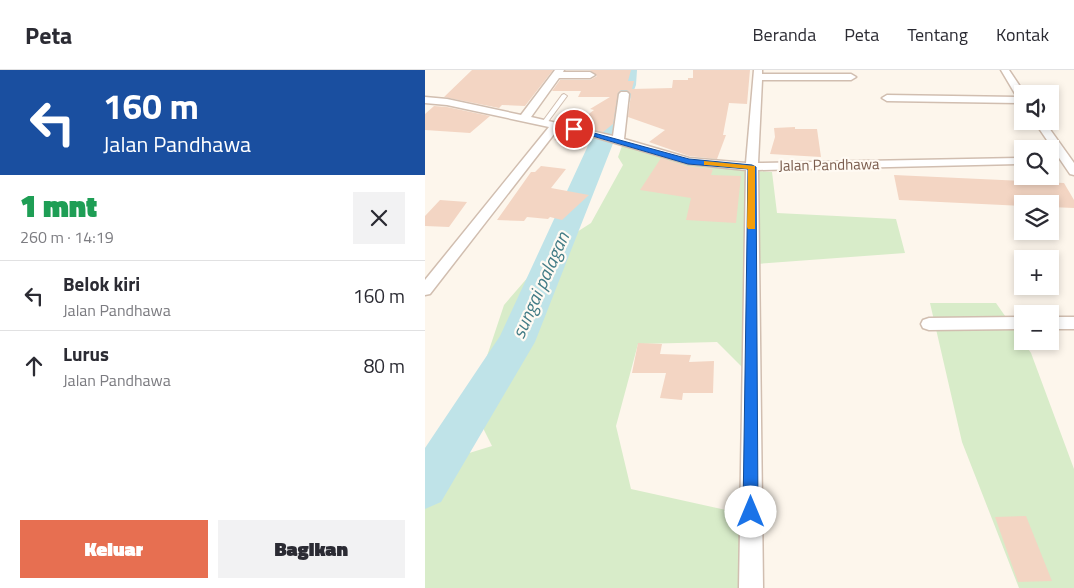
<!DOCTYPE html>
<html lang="id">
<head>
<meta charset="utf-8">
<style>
	:root { --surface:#fff; --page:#f2f2f3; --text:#2b2b33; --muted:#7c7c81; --line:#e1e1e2; --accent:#e76f51 }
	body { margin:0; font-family:"Titillium Web",sans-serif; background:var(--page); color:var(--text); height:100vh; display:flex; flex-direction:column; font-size:19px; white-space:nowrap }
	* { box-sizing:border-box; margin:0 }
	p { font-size:16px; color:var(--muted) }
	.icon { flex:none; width:28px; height:28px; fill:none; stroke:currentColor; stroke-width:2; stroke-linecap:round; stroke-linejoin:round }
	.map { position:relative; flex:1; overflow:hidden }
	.panel { display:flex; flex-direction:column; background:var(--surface); width:425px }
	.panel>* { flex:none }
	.guide { background:#1a4fa0; color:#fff; overflow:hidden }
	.fabs { position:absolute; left:589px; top:15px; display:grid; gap:10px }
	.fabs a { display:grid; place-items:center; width:45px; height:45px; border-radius:0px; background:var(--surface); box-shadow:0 2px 8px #0003; font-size:25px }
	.pin { position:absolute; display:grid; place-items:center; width:42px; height:42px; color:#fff; margin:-21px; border:2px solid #fff; border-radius:50%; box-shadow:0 1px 5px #0007 }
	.me { position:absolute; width:55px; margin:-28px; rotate:0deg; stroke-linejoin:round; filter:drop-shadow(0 0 4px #0008) }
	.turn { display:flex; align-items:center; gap:18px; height:105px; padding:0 20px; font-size:22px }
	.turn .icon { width:65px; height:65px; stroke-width:2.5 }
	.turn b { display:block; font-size:35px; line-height:42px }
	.round { display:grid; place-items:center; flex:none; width:52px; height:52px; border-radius:0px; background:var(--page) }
	.head { display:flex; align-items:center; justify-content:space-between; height:85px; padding:0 20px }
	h1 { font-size:30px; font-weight:800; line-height:38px; color:#1e9e55 }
	.button { display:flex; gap:10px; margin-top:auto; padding:10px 20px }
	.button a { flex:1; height:58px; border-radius:0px; background:var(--accent); color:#fff; font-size:20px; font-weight:800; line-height:58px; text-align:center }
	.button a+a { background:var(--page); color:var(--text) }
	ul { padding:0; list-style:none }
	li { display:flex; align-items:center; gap:15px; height:70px; padding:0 20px; border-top:1px solid var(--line) }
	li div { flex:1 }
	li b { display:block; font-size:19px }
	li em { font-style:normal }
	header { display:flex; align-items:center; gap:30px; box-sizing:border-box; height:70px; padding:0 25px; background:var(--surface); border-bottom:1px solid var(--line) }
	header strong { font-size:24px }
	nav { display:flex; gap:28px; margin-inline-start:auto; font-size:18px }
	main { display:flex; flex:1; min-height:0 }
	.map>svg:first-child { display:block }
	.green { fill:#d8ecc9 }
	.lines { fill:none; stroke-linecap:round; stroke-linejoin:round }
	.river { fill:#bfe3e8; fill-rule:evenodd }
	.building { fill:#f3d5c3 }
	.service-casing { stroke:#d1beb0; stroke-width:2 }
	.minor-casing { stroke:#d1beb0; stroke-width:3 }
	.service { fill:#fff; fill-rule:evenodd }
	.minor { fill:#fff; fill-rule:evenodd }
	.route { fill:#1a73e8; stroke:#114b97 }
	.slow { fill:#f59e0b }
	.labels { text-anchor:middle; stroke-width:4.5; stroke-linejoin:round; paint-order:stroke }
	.far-street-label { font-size:15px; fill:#7a5c4d; stroke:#fffaf3 }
	.water-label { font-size:19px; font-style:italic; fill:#437c86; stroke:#fffaf3 }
</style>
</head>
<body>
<header>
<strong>Peta</strong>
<nav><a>Beranda</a><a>Peta</a><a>Tentang</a><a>Kontak</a></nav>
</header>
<main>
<section class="panel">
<div class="guide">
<div class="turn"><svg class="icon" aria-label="left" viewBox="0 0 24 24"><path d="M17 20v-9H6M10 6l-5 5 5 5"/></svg><div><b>160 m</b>Jalan Pandhawa</div></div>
</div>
<div class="head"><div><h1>1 mnt</h1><p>260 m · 14:19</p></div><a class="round"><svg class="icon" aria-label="close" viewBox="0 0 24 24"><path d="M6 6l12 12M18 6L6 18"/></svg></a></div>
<ul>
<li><svg class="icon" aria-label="left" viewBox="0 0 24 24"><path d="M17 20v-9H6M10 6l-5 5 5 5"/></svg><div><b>Belok kiri</b><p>Jalan Pandhawa</p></div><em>160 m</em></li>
<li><svg class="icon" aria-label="ahead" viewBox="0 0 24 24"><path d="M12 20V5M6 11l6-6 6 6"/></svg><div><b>Lurus</b><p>Jalan Pandhawa</p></div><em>80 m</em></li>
</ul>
<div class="button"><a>Keluar</a><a>Bagikan</a></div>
</section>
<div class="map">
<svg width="649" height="518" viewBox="0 0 649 518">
	<rect width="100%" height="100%" fill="#fdf6ec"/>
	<path class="green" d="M197 76 277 97 347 102 352 143 471 149 480 183 331 194 319 299 292 272 213 274 191 356 206 419 319 444 318 518H0V400L2 396 67 376 46 334 79 235 130 176 166 153 198 95 193 87Z
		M505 233H571L606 283 649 399V518H594L537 372Z"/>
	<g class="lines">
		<path class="river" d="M192 0H212L211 15 110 272 16 432 0 439V378L75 266 191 15Z"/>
	</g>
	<path class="building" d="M47 0H128L100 36 77 35 74 38 19 27Z
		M141 0H206L203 11H209L207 19 247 18 248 10H263V8H268V0H325L322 34 304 33 298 65H301L292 89 264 86 224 72 240 60 203 47 206 24 202 20H196L193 23 188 54 178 62 149 55 169 40 165 39 185 27H153L156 21H127L135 10H165L172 6 165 0Z
		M9 36 22 37 65 46 45 63 0 60V44Z
		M370 57V59H392L396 87 345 84 350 67 349 58Z
		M139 62 166 68 168 69 155 78 129 70Z
		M236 88 262 96 288 99 286 105 316 106 311 153 261 150 266 128 215 120Z
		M116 96 141 99 126 118 164 125 137 150 125 147 123 149 102 147 99 151 72 150 106 102H110Z
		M469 105 639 113 649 130V138L625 137V134H598V136L474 130Z
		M15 130 42 132 24 157 0 156V146Z
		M213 273 237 274 235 284 266 285 264 292 289 291 288 323H258L257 330 235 328 241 303H207Z
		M601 446 627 511 593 512 570 447Z"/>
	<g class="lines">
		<g class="service-casing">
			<path id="service" d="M139 24 142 26 122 53H118V51L137 25Z"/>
		</g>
		<g class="minor-casing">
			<path id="minor" d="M130 0H139L138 2H165L170 5 165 8H134L106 47 188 66 194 24 196 22H202L204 24 199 69 264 88 321 93 329 0H337V4H426L431 7 426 10H337L333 93 598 88V94L333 100 338 518H314L321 100 263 94 166 66 133 59 5 224 0 225V210L124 57 22 35 0 33V27L22 29 96 45Z
				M576 0H584L600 24H598V33L462 31 457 28 462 25 592 27Z
				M609 51H619L649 93V105L645 104Z
				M598 247V259L504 260 498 258 496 254 498 250 504 248Z
				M625 247H649V259H625Z"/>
		</g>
		<use href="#service" class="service"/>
		<use href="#minor" class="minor"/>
	</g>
	<path class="route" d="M147 57 264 89 327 95 331 97 333 442 331 447 326 449 320 447 318 442 323 99 263 94 147 60Z"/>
	<path class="slow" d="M279 91 330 96V159H323L322 157 323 99 282 95H279Z"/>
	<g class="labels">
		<g class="far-street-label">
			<text transform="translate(404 95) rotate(-1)" y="5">Jalan Pandhawa</text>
		</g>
		<g class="water-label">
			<text transform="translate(115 215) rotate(-66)" y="7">sungai palagan</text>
		</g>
	</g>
</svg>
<div class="fabs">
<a><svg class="icon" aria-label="sound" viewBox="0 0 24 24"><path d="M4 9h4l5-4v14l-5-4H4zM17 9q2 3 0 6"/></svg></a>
<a><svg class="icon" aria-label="search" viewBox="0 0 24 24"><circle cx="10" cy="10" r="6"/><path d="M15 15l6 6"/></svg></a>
<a><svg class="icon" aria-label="layers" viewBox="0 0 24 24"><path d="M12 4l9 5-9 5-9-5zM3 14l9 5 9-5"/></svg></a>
<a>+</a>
<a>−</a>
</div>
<div class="pin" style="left:149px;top:59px;background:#d93025"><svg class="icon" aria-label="arrive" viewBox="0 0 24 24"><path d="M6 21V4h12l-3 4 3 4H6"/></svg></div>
<svg class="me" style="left:326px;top:442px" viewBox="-20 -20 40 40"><circle r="19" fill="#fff"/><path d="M0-13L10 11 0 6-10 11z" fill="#1a73e8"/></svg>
</div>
</main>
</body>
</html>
